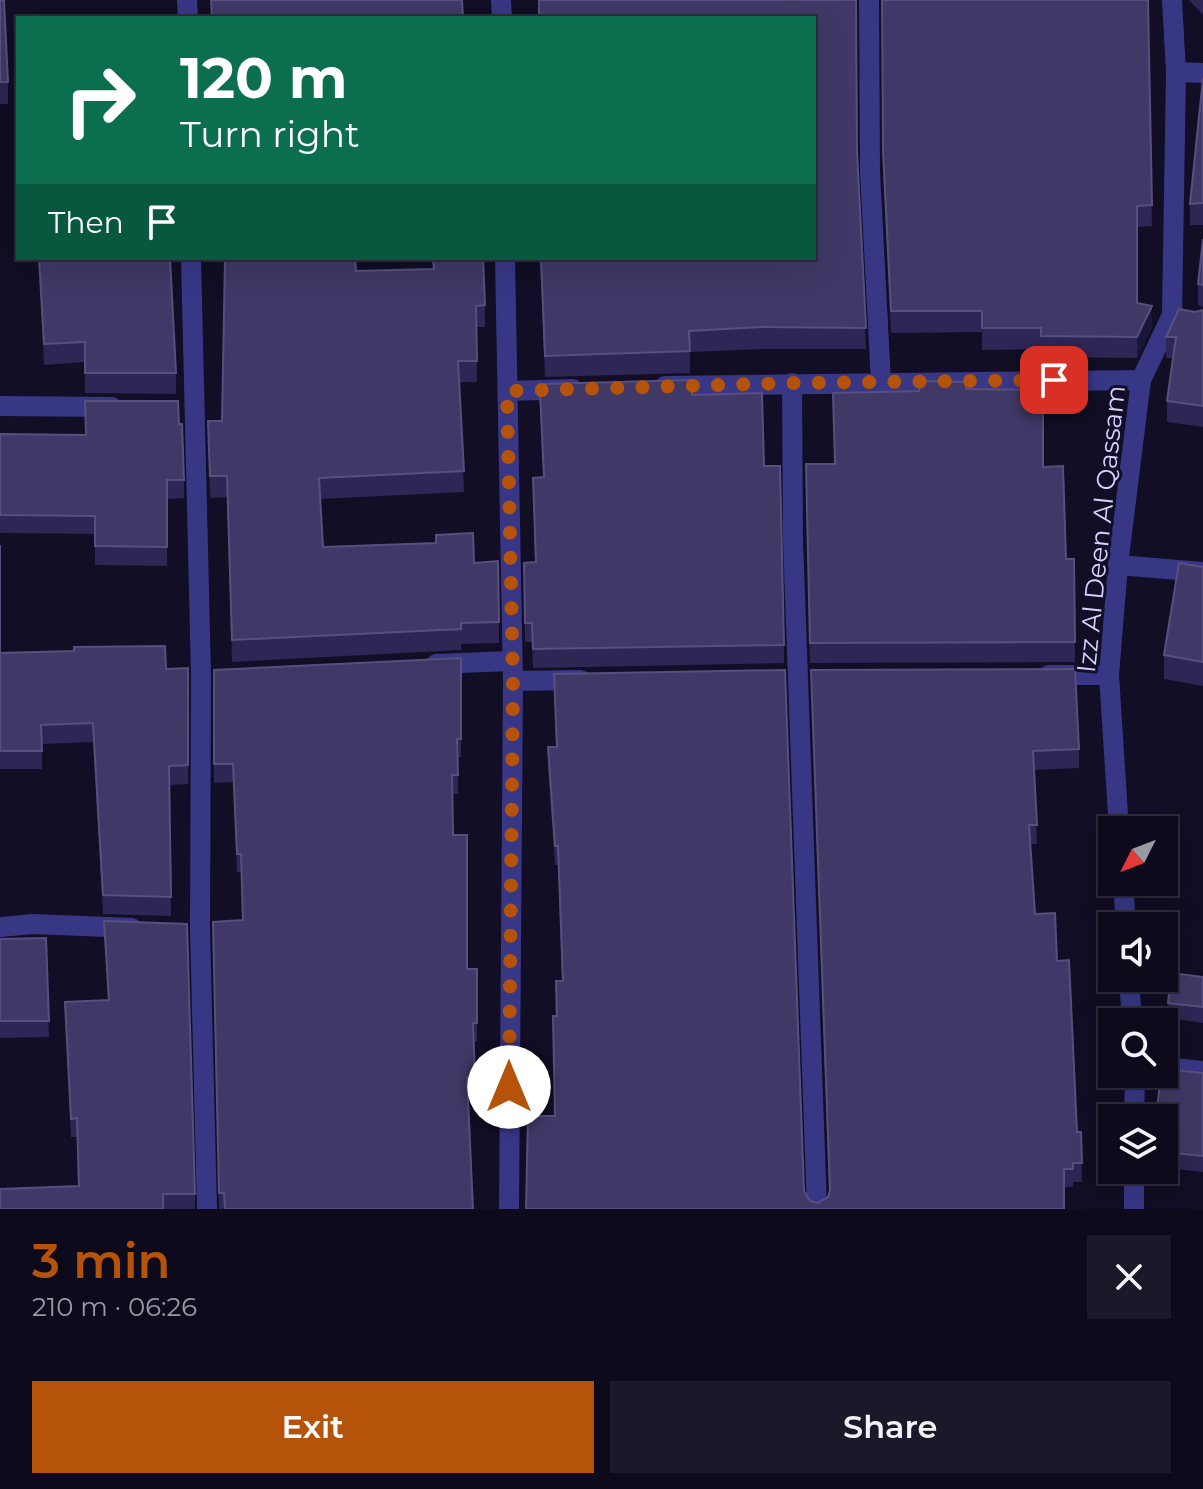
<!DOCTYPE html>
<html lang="en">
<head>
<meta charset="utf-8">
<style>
	:root { --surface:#0d0a1c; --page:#1b1829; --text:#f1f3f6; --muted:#9a9aa3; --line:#2d2b3b; --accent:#b45309 }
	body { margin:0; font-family:Montserrat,sans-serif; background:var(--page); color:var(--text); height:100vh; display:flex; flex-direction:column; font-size:30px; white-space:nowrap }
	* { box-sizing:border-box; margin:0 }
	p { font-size:26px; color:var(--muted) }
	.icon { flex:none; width:44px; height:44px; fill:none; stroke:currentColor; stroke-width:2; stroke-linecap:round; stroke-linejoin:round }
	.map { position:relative; height:1209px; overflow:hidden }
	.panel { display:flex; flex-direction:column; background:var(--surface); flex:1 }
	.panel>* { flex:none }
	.guide { position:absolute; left:16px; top:16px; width:800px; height:244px; border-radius:0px; box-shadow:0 8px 32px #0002,0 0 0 2px var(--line); background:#0b6e4f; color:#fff; overflow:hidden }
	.needle { width:52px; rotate:228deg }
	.controls { position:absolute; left:1098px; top:816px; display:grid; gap:16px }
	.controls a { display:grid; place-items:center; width:80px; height:80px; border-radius:0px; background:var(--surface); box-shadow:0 8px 32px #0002,0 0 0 2px var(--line); font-size:40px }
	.pin { position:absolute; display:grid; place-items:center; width:68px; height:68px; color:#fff; margin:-34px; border-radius:16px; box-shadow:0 4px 12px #0006 }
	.me { position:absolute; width:88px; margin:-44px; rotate:0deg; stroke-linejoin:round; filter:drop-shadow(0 0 6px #0008) }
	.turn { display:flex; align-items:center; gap:28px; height:168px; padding:0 32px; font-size:36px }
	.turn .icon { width:104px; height:104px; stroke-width:2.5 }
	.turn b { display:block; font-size:56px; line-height:68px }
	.then { display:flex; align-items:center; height:76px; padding:0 32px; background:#0003; gap:16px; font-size:30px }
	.round { display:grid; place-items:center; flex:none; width:84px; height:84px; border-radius:0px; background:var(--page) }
	.overview { display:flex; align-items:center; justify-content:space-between; height:136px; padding:0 32px }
	h1 { font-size:48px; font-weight:600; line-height:60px; color:var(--accent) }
	.action { display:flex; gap:16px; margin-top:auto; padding:16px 32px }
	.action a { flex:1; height:92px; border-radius:0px; background:var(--accent); color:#fff; font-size:32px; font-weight:600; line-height:92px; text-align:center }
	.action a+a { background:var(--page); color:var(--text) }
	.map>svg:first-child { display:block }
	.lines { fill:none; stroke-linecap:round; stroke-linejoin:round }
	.street { stroke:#383786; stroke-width:20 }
	.wall { fill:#2e2654 }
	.shaded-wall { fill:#1b1539 }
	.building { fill:#403866; stroke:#57507e; stroke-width:2 }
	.route { stroke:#b45309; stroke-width:14; stroke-dasharray:0 25.2 }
	.labels { text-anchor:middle; stroke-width:6; stroke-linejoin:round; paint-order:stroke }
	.street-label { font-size:26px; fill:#d6d2ff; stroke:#110e25 }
</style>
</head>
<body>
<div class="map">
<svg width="1203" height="1209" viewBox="0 0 1203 1209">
	<rect width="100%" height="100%" fill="#110e25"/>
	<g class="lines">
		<path class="street" d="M187 0 188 18
			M501 0 502 18
			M869 0 870 172 881 382
			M1176 72 1203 73
			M191 258 201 676 200 930 207 1209
			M505 258 513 681 509 1209
			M792 383 793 540 817 1209
			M665 386 1141 380
			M507 391 573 389
			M0 406 112 407
			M1118 565 1203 572
			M436 664 511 661
			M1049 675H1109
			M513 681 581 680
			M1119 830 1109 675 1118 565 1141 380 1172 315 1176 72 1172 0
			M1123 882 1126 926
			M0 927 33 924 132 928
			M1129 978 1132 1022
			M1164 1067 1203 1071
			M1134 1118 1135 1074
			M1134 1209V1170"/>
	</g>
	<path class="wall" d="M0 0 8 82V104H0Z
		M882 0H1148L1152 226 1137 227V303L1152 327 1137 358 1041 357V349L982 350V332L891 333 883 172Z
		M1189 0H1203V15Z
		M1203 78V225H1190V204Z
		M857 151 866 349H762L690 352V373L545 377 540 258H814Z
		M1203 239V307L1198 305V284Z
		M39 258 176 373V394L85 393V362L44 365Z
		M356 271 485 305V327H477V382H459L464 492 320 499 323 547 474 563 498 561 499 643 461 644V650L232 662 227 497 210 498 208 421H222Z
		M1203 310V427L1167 422V401L1173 358H1166V337L1195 312Z
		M966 389 1043 467 1066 559H1074L1075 662 810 663 806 484 835 464 833 393Z
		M540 392 692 395 764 466 784 645V663L533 668 532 642H525L524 581 535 562 533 478 543 477Z
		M0 434 184 480V498L167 499V566L95 565V534L0 533Z
		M0 546V653L166 669 188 668V784L170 785 171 916 103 914 93 742 42 744V769H0Z
		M1203 567V686L1164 679V655Z
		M461 658V757H458V794H453V835L467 969H477V1041H473L475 1095 468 1096 473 1209H219L213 922 242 920 241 872H237L233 782 214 783V670Z
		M811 670 1079 749V768L1034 770 1037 844H1030L1035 914 1057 961 1077 1132H1081L1082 1182H1073V1187H1064V1209H526L554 1116 556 981H562L558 865H555L548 766V747H556L554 674 804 1191 810 1201 818 1203 828 1197 829 1192Z
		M104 921 195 1194V1209H0L78 1186 77 1137H71L65 1002 108 1001Z
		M46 938 49 1037 0 1038V939Z
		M1203 977V1023L1168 1018V1003Z
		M1203 1073V1172L1164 1168V1118Z"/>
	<path class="shaded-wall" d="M1152 306V327L1137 358V337Z"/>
	<path class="building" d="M0 0H4L8 82H0Z
		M211 0H462L463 18H212Z
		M539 0H856L857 151 866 328 762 327 689 331 690 351 545 356 541 258H814V18H539Z
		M882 0H1148L1152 205 1137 206V303L1152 306 1137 337 1041 336V328H982V311H891L883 150Z
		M1203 78V203L1190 204Z
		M1203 239V285L1198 284Z
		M39 258H170L176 373H85V342L44 344Z
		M225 258H355L356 271 434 269 433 259 483 258 485 305 476 306 477 361H458L464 471 319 478 323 547 436 543V535L473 533 474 563 498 561 499 622 461 623V629L232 640 227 476H210L208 421H222Z
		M1179 309 1195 312 1203 310V406L1167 401 1176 337H1166Z
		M691 380 692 395 762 393 764 466H780L784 645 533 649 532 623H525L524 563 536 562 533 478 544 477 540 392H546L545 384Z
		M919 381 966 382V389L1043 390V467L1063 466 1066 559H1074L1075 642 810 643 806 464H835L833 393 919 391Z
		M85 401H178L179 424H182L184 480H167V547L95 546V516L0 515V434L86 435Z
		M0 545V653L74 651V647L165 646 166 669 188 668V765L169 766 171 897 103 895 93 723 41 725 42 751H0Z
		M1179 563 1203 567V662L1164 655Z
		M461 658V739H457L458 775H452L453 835H467V969H477V1023H473L475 1077H467L473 1209H225L224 1193H219L213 922 243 920 241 854H237L233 764H214V670Z
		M1075 669 1079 749 1033 751 1037 825H1029L1035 914 1055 913 1057 961 1069 960 1077 1132H1081L1082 1163H1073V1169H1064V1209H526L528 1116H555L553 1016H557L556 981H563L558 846H555L548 747H557L554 674 785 670 804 1191 810 1201 818 1203 828 1197 830 1190 811 670Z
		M104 921 187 924 195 1194H163V1209H0V1189L79 1186 77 1118 71 1119 65 1002 109 1000Z
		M46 938 49 1021H0V939Z
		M1171 973 1203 977V1007L1168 1003Z
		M1164 1069 1203 1073V1156L1164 1152V1118H1156L1161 1074H1164Z"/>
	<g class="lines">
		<path class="route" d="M509 1087 513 681 507 391 792 383 1054 380"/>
	</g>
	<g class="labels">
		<g class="street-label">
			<text transform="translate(1101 529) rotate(-84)" y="9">Izz Al Deen Al Qassam</text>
		</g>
	</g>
</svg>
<div class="controls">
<a><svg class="needle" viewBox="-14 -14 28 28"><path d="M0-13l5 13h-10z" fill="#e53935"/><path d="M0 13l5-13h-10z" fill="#9a9aa3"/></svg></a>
<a><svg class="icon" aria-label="sound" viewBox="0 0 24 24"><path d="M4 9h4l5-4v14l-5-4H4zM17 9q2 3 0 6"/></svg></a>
<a><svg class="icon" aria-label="search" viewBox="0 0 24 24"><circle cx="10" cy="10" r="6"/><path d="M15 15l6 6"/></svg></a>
<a><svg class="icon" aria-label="layers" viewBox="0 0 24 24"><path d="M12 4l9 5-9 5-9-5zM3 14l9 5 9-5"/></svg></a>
</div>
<div class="pin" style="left:1054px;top:380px;background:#d93025"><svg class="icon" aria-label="arrive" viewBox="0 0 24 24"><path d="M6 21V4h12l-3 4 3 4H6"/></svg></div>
<svg class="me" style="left:509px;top:1087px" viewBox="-20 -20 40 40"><circle r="19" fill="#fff"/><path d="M0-13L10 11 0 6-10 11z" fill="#b45309"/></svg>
<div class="guide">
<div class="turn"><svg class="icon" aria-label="right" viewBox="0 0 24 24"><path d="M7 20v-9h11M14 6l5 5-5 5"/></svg><div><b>120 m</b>Turn right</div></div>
<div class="then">Then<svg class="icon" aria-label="arrive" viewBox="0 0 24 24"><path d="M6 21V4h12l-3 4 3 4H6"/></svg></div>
</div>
</div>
<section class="panel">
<div class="overview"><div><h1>3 min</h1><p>210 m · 06:26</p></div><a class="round"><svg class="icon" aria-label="close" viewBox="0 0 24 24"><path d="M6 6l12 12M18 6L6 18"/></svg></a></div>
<div class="action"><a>Exit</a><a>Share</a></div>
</section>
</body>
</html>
